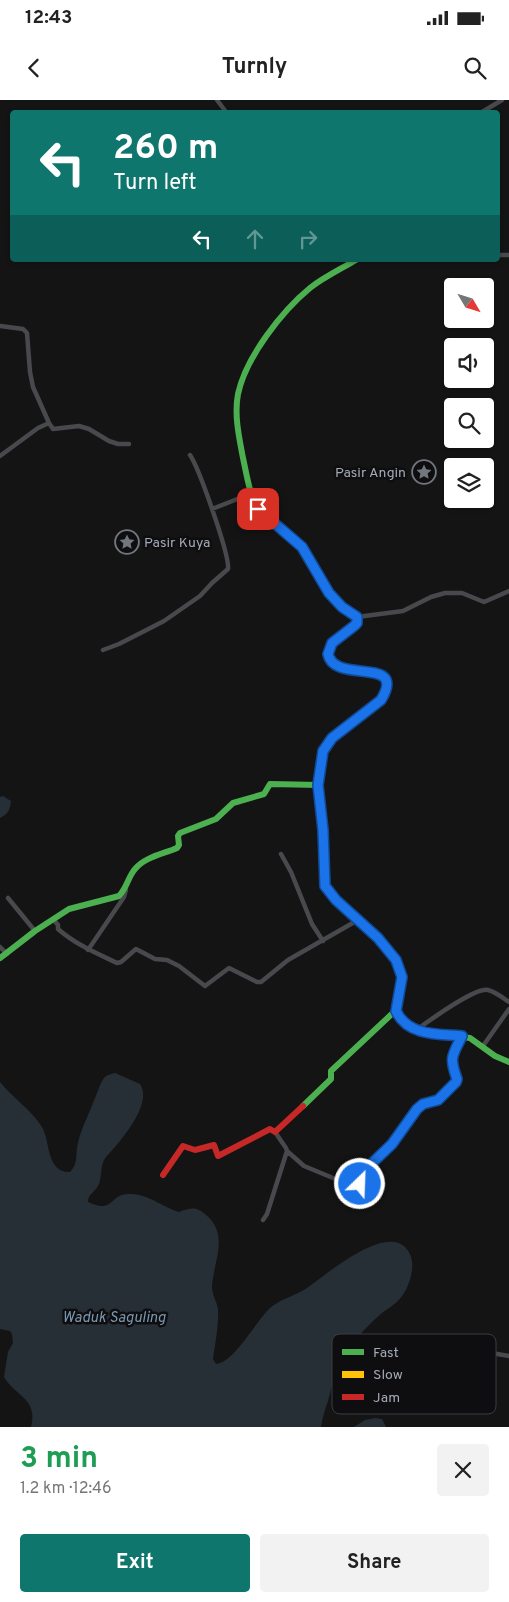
<!DOCTYPE html>
<html lang="en">
<head>
<meta charset="utf-8">
<style>
	:root { --surface:#fff; --page:#f2f2f2; --text:#222; --muted:#767676; --accent:#0f766e }
	body { margin:0; font-family:Overpass,sans-serif; background:var(--page); color:var(--text); height:100vh; display:flex; flex-direction:column; font-size:19px; white-space:nowrap }
	* { box-sizing:border-box; margin:0 }
	p { font-size:16px; color:var(--muted) }
	.icon { flex:none; width:28px; height:28px; fill:none; stroke:currentColor; stroke-width:2; stroke-linecap:round; stroke-linejoin:round }
	.map { position:relative; height:1327px; overflow:hidden }
	.sheet { display:flex; flex-direction:column; background:var(--surface); flex:1 }
	.sheet>* { flex:none }
	.top-card { position:absolute; left:10px; top:10px; width:490px; height:152px; border-radius:5px; box-shadow:0 1px 4px #0004; background:#0f766e; color:#fff; overflow:hidden }
	.needle { width:32px; rotate:128deg }
	.controls { position:absolute; left:444px; top:178px; display:grid; gap:10px }
	.controls a { display:grid; place-items:center; width:50px; height:50px; border-radius:5px; background:var(--surface); box-shadow:0 1px 4px #0004; font-size:25px }
	.pin { position:absolute; display:grid; place-items:center; width:42px; height:42px; color:#fff; margin:-21px; border-radius:10px; box-shadow:0 2px 8px #0006 }
	.me { position:absolute; width:55px; margin:-28px; rotate:24deg; stroke-linejoin:round; filter:drop-shadow(0 0 4px #0008) }
	.turn { display:flex; align-items:center; gap:18px; height:105px; padding:0 20px; font-size:22px }
	.turn .icon { width:65px; height:65px; stroke-width:2.5 }
	.turn b { display:block; font-size:35px; line-height:42px }
	.lanes { display:flex; align-items:center; height:48px; padding:0 20px; background:#0003; justify-content:center; gap:25px; direction:ltr }
	.lanes .off { opacity:.35 }
	.round { display:grid; place-items:center; flex:none; width:52px; height:52px; border-radius:5px; background:var(--page) }
	.head { display:flex; align-items:center; justify-content:space-between; height:85px; padding:0 20px }
	h1 { font-size:30px; font-weight:700; line-height:38px; color:#1e9e55 }
	.action { display:flex; gap:10px; margin-top:auto; padding:10px 20px }
	.action a { flex:1; height:58px; border-radius:5px; background:var(--accent); color:#fff; font-size:20px; font-weight:700; line-height:58px; text-align:center }
	.action a+a { background:var(--page); color:var(--text) }
	.status { display:flex; justify-content:space-between; align-items:center; height:35px; padding:0 25px; background:var(--surface); direction:ltr }
	.status svg { height:14px; fill:currentColor }
	header { display:flex; justify-content:space-between; align-items:center; height:65px; padding:0 20px; background:var(--surface); font-size:22px; font-weight:700 }
	.map>svg:first-child { display:block }
	.water { fill:#272f36 }
	.lines { fill:none; stroke-linecap:round; stroke-linejoin:round }
	.street { stroke:#48494d; stroke-width:4.5 }
	.fast { stroke:#4caf50; stroke-width:6 }
	.slow { stroke:#ffc107; stroke-width:6 }
	.jam { stroke:#c62828; stroke-width:6 }
	.route-casing { stroke:#114b97; stroke-width:12 }
	.route { stroke:#1a73e8; stroke-width:9 }
	.labels { text-anchor:middle; stroke-width:5; stroke-linejoin:round; paint-order:stroke }
	.poi-label { font-size:14px; fill:#a4aab5; stroke:#0e0e10; text-anchor:end }
	.water-label { font-size:15px; font-style:italic; fill:#7a98b1; stroke:#0e0e10 }
	.key { fill:#0e0e10; stroke:#3b3d42; stroke-width:1 }
	.key-label { font-size:14px; fill:#a4aab5 }
</style>
</head>
<body>
<div class="status"><b>12:43</b><svg viewBox="0 0 49 12"><path d="M0 12V9h3v3zM5 12V6h3v6zM10 12V3h3v9zM15 12V0h3v12zM26 1h20v11H26zM47 4h2v5h-2z"/></svg></div>
<header><svg class="icon" aria-label="back" viewBox="0 0 24 24"><path d="M15 5l-7 7 7 7"/></svg>Turnly<svg class="icon" aria-label="search" viewBox="0 0 24 24"><circle cx="10" cy="10" r="6"/><path d="M15 15l6 6"/></svg></header>
<div class="map">
<svg width="509" height="1327" viewBox="0 0 509 1327">
	<rect width="100%" height="100%" fill="#141414"/>
	<path class="water" d="M3 696 11 701C10 710 8 714 0 718V697Z
		M115 973 140 984C152 1002 126 1034 114 1048 111 1052 106 1056 104 1060 100 1068 102 1079 98 1086 94 1093 88 1094 88 1102 115 1115 109 1092 131 1094 150 1095 162 1107 179 1112 190 1108 196 1106 206 1115 230 1135 213 1162 212 1187 212 1195 217 1202 218 1209 219 1225 215 1244 213 1259L216 1264C234 1263 256 1221 270 1208 280 1199 295 1196 307 1188 326 1175 396 1114 411 1157 415 1168 409 1187 402 1196 397 1203 389 1208 382 1213 369 1224 356 1238 346 1252 335 1268 333 1283 328 1301 325 1310 322 1318 321 1327H31C38 1298 17 1298 4 1277L8 1252 13 1243 12 1234 10 1231 0 1229V982C12 997 35 1013 43 1029 50 1043 47 1073 70 1072 79 1063 75 1054 78 1043 81 1029 88 1016 93 1003 97 995 99 985 104 978 107 975 111 974 115 973Z
		M375 1318 382 1319 386 1327H354L365 1320Z"/>
	<g class="lines">
		<path class="street" d="M217 0 226 12
			M482 12 502 0
			M498 155H509
			M0 226 23 229 27 233 30 272 33 287 49 323 38 328 0 356
			M49 323 53 329 79 326 89 329 109 341 118 344H129
			M212 409 250 394
			M357 517 403 511 431 497 445 493H462L484 502 509 491
			M103 550 119 544 164 521 200 496 212 483 228 469C230 456 199 368 190 355
			M281 754 291 772 312 824 323 841
			M8 798 35 831
			M53 819 58 825V829C75 844 96 853 117 863L121 862 136 849 155 859 167 860 179 866 205 886 229 868 257 882H261L288 860 358 820
			M0 847 7 854
			M88 850 124 797 126 790
			M416 930C429 921 475 887 488 890 496 892 503 898 509 902
			M483 946 509 909
			M287 1051 304 1066 350 1085C354 1085 365 1080 367 1075 367 1075 367 1068 368 1067L388 1048 417 1009 423 1004 438 999 456 982 457 979C450 957 452 956 462 936
			M356 1083 361 1086 364 1100
			M263 1120 267 1114 287 1051 286 1048 275 1032
			M436 1237 457 1247 509 1256"/>
		<path class="fast" d="M328 491 302 447 258 409C249 393 247 376 243 358 239 337 234 315 238 294 246 257 282 211 310 188 324 177 341 169 356 160
			M325 779C326 807 399 840 402 877 403 886 397 902 395 911L403 922 416 930 470 938 495 956 509 962
			M0 858 35 831 69 809 119 796C127 788 128 777 135 769 145 757 163 754 177 748L179 745 178 736 180 733 216 719 233 703 264 694 270 684 319 685
			M303 1006 331 979V971L395 911"/>
		<path class="slow" d="M325 779C324 763 324 746 323 730 321 703 312 658 333 638 347 624 381 609 386 590 393 562 339 578 329 559 327 554 328 549 331 545 337 535 349 531 357 523V517L339 505 328 491"/>
		<path class="jam" d="M163 1075 183 1046 195 1050 214 1045 218 1056 270 1029 275 1032 303 1006"/>
	</g>
	<g class="lines">
		<g class="route-casing">
			<path id="route" d="M258 409 302 447 329 493 342 507 357 517V523L354 526 332 543 328 554C334 585 408 555 381 600L332 638 323 651 318 685 323 730 325 786 336 800 378 838 396 860 402 877 396 911C408 936 437 934 462 936 452 956 449 957 457 979L456 982 438 1000 423 1004 417 1009 392 1044 368 1067 367 1076 356 1084H360"/>
		</g>
		<use href="#route" class="route"/>
	</g>
	<defs>
		<g id="sight-ring" transform="scale(1.25)"><circle r="9.5" fill="#0e0e10" stroke="#72767d" stroke-width="1.5"/><path d="M0-6L1.8-2.2L6-1.7L2.9 1.2L3.7 5.4L0 3.3L-3.7 5.4L-2.9 1.2L-6-1.7L-1.8-2.2Z" fill="#72767d"/></g>
	</defs>
	<g fill-rule="evenodd">
		<use href="#sight-ring" x="424" y="372"/>
		<use href="#sight-ring" x="127" y="442"/>
	</g>
	<g class="labels">
		<g class="poi-label">
			<text x="406" y="377">Pasir Angin</text>
			<text x="144" y="447" text-anchor="start">Pasir Kuya</text>
		</g>
		<g class="water-label">
			<text x="114" y="1222">Waduk Saguling</text>
		</g>
	</g>
	<rect x="332" y="1234" width="164" height="80" rx="8" class="key"/>
	<rect x="342" y="1249" width="22" height="6" fill="#4caf50"/>
	<rect x="342" y="1271" width="22" height="7" fill="#ffc107"/>
	<rect x="342" y="1294" width="22" height="6" fill="#c62828"/>
	<g class="key-label">
		<text x="373" y="1257">Fast</text>
		<text x="373" y="1279">Slow</text>
		<text x="373" y="1302">Jam</text>
	</g>
</svg>
<div class="controls">
<a><svg class="needle" viewBox="-14 -14 28 28"><path d="M0-13l5 13h-10z" fill="#e53935"/><path d="M0 13l5-13h-10z" fill="#767676"/></svg></a>
<a><svg class="icon" aria-label="sound" viewBox="0 0 24 24"><path d="M4 9h4l5-4v14l-5-4H4zM17 9q2 3 0 6"/></svg></a>
<a><svg class="icon" aria-label="search" viewBox="0 0 24 24"><circle cx="10" cy="10" r="6"/><path d="M15 15l6 6"/></svg></a>
<a><svg class="icon" aria-label="layers" viewBox="0 0 24 24"><path d="M12 4l9 5-9 5-9-5zM3 14l9 5 9-5"/></svg></a>
</div>
<div class="pin" style="left:258px;top:409px;background:#d93025"><svg class="icon" aria-label="arrive" viewBox="0 0 24 24"><path d="M6 21V4h12l-3 4 3 4H6"/></svg></div>
<svg class="me" style="left:360px;top:1084px" viewBox="-20 -20 40 40"><circle r="17" fill="#1a73e8" stroke="#fff" stroke-width="3"/><path d="M0-11L8 9 0 5-8 9z" fill="#fff"/></svg>
<div class="top-card">
<div class="turn"><svg class="icon" aria-label="left" viewBox="0 0 24 24"><path d="M17 20v-9H6M10 6l-5 5 5 5"/></svg><div><b>260 m</b>Turn left</div></div>
<div class="lanes"><svg class="icon" aria-label="left" viewBox="0 0 24 24"><path d="M17 20v-9H6M10 6l-5 5 5 5"/></svg><svg class="icon off" aria-label="ahead" viewBox="0 0 24 24"><path d="M12 20V5M6 11l6-6 6 6"/></svg><svg class="icon off" aria-label="right" viewBox="0 0 24 24"><path d="M7 20v-9h11M14 6l5 5-5 5"/></svg></div>
</div>
</div>
<section class="sheet">
<div class="head"><div><h1>3 min</h1><p>1.2 km · 12:46</p></div><a class="round"><svg class="icon" aria-label="close" viewBox="0 0 24 24"><path d="M6 6l12 12M18 6L6 18"/></svg></a></div>
<div class="action"><a>Exit</a><a>Share</a></div>
</section>
</body>
</html>
